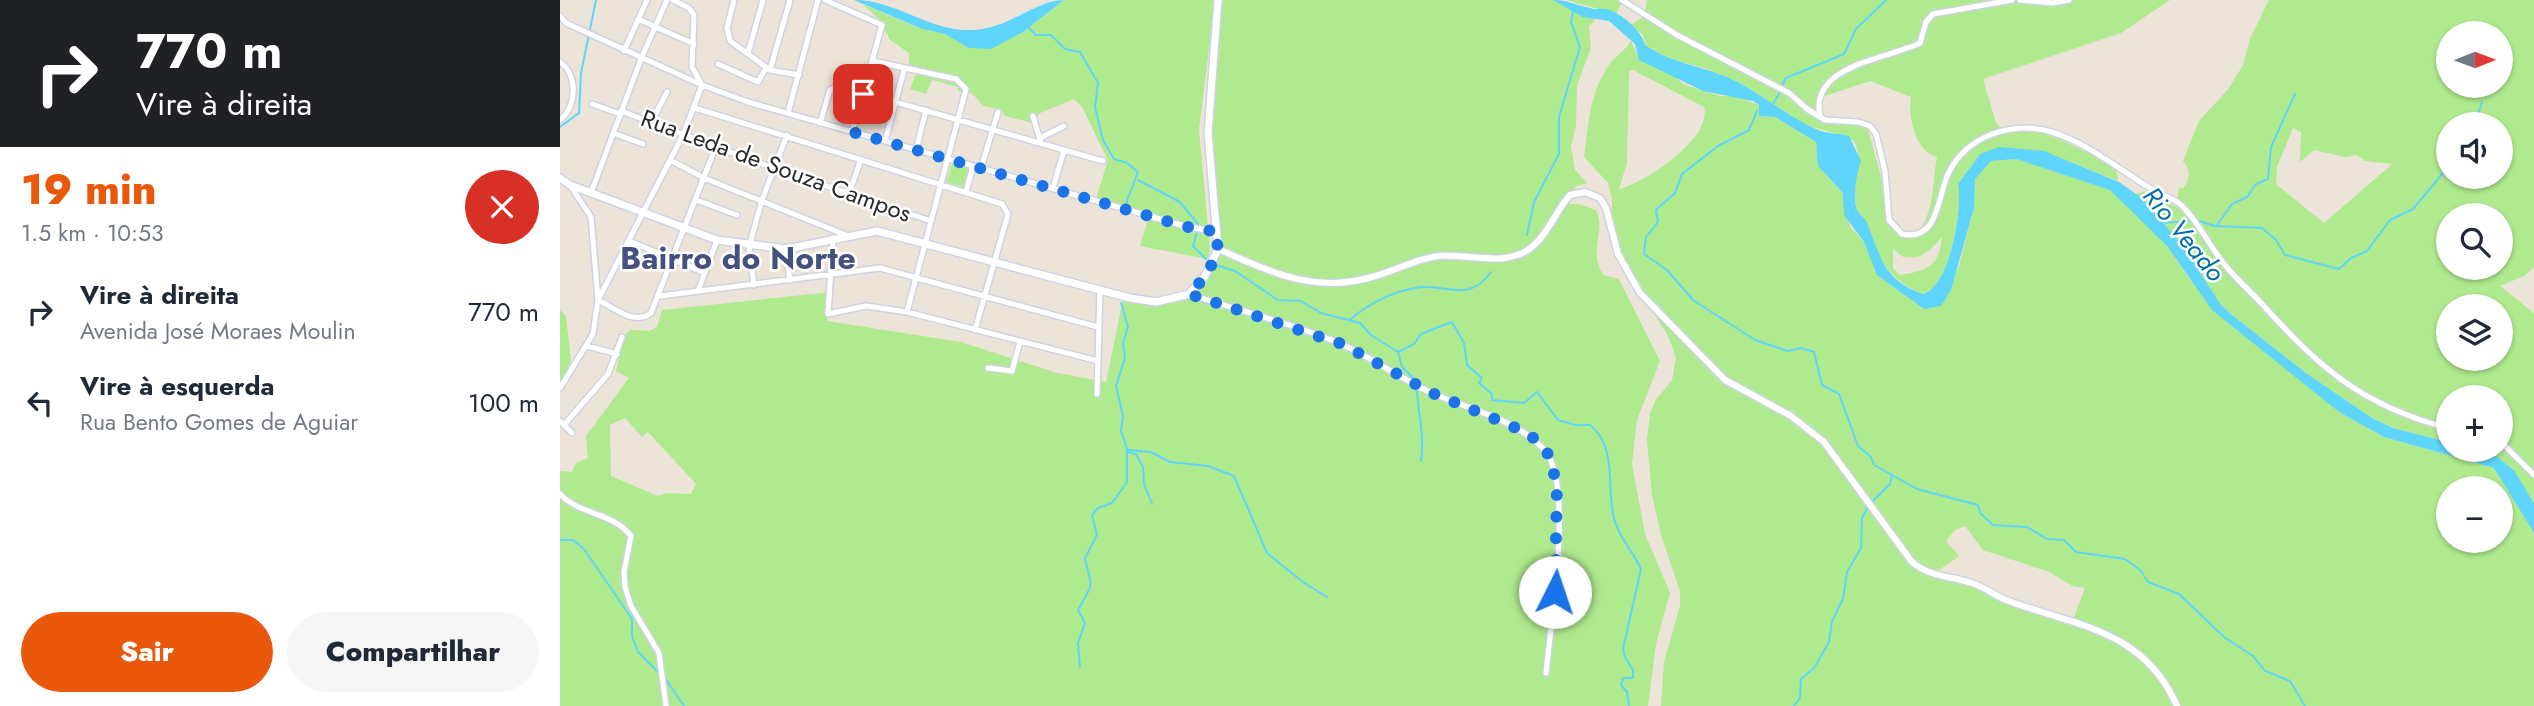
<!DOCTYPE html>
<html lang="pt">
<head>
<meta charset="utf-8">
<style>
	:root { --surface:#fff; --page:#f6f6f7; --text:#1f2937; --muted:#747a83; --accent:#ea580c }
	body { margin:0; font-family:Jost,sans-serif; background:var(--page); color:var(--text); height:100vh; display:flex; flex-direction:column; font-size:26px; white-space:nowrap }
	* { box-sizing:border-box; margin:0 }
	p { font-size:23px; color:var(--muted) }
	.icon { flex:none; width:38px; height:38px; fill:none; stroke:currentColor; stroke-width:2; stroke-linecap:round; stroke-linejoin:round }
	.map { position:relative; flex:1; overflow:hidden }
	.details { display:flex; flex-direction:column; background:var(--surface); width:560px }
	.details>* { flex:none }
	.hud { background:#202124; color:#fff; overflow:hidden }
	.needle { width:46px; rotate:89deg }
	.buttons { position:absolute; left:1876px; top:21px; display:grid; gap:14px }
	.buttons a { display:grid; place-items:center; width:77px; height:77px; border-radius:50%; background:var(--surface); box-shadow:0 2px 5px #0004; font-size:35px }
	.pin { position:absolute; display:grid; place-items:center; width:60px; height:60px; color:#fff; margin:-30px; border-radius:14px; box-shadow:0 4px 10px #0006 }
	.me { position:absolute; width:77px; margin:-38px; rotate:4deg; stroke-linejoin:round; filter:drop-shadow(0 0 5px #0008) }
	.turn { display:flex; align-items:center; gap:24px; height:147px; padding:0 21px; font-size:32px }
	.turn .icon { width:91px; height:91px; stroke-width:2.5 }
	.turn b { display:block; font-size:49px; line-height:60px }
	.round { display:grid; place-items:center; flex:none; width:74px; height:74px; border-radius:37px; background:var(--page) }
	.head { display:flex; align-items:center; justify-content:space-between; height:119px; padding:0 21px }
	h1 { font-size:42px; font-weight:800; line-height:52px; color:var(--accent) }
	.cta { display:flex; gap:14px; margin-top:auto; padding:14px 21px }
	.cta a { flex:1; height:80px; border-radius:42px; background:var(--accent); color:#fff; font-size:28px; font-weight:800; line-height:80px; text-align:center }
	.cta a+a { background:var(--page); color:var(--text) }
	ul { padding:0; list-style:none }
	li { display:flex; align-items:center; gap:21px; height:91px; padding:0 21px }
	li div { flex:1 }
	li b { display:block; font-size:26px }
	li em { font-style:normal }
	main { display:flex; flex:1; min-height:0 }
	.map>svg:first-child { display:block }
	.green { fill:#afea8e; fill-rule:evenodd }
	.water { fill:#5fd5fc }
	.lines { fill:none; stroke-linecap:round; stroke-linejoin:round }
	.stream { stroke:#5fd5fc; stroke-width:2 }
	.river { stroke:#5fd5fc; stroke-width:9 }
	.minor-casing { stroke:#ced2e4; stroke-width:8 }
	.tertiary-casing { stroke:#ced2e4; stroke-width:9 }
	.secondary-casing { stroke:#ced2e4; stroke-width:10 }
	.minor { stroke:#fff; stroke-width:5 }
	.tertiary { stroke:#fff; stroke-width:6 }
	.secondary { stroke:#fff; stroke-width:7 }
	.route { stroke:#1a73e8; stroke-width:12; stroke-dasharray:0 21.6 }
	.labels { text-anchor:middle; stroke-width:5; stroke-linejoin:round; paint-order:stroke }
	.street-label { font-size:24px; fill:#292929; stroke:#fff }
	.water-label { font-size:26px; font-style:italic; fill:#006fa6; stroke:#fff }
	.district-label { font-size:32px; font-weight:bold; fill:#44507e; stroke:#fff }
</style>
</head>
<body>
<main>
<section class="details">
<div class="hud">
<div class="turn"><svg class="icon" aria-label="right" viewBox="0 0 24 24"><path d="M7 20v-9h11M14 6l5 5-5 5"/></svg><div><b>770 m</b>Vire à direita</div></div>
</div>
<div class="head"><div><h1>19 min</h1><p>1.5 km · 10:53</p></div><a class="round" style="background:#d93025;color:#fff"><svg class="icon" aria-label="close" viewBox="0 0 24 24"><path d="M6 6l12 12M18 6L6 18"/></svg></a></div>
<ul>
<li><svg class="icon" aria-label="right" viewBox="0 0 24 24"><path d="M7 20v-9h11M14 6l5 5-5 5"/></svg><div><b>Vire à direita</b><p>Avenida José Moraes Moulin</p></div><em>770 m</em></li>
<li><svg class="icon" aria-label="left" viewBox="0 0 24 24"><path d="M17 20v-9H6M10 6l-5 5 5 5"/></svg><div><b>Vire à esquerda</b><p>Rua Bento Gomes de Aguiar</p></div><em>100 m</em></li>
</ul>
<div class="cta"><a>Sair</a><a>Compartilhar</a></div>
</section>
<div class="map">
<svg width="1974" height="706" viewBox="0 0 1974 706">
	<rect width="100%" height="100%" fill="#ede4d9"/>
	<path class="green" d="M504 0H655L639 130 650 248 648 259 580 246 590 213 536 199 548 160 522 107 514 99 478 114 477 123H473L445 116 440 109 423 106 412 93 398 91V87L372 80 366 94 350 89 357 71 349 69V53L330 40 319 19 302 4 361 29 385 34 409 47 431 48 463 32Z
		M663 0H993L1035 20 1029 26 1031 48 1017 85 1016 127 1011 146 1015 170 1027 183 1017 186 1002 199 1008 204H1019L1036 210C1047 235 1027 246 1043 275L1059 279 1100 361 1077 420 1072 464 1085 534 1110 593 1096 644 1088 706H0V471L12 472 16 463 28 458 26 436 69 378 56 371 64 336 70 330 89 331 97 327 102 310 271 292 267 321 401 342 497 373 546 382 563 299 592 304 621 299 634 292 656 252 647 159 653 65ZM65 418 82 437 88 432 136 484 131 494 107 493 98 496 51 476 50 425Z
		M1007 0H1063L1056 14Z
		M1087 0H1610L1561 33 1423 79 1436 123 1444 130 1474 131 1497 138 1556 166 1558 181 1506 160 1420 154 1398 184C1403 209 1390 285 1363 294 1338 285 1322 267 1313 242 1309 231 1308 221 1298 212 1288 190 1306 164 1294 141 1275 130 1253 131 1234 118 1208 101 1184 83 1154 72 1126 60 1113 65 1085 45L1083 35 1071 25 1084 16ZM1310 81 1351 97C1348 117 1355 151 1377 157 1372 182 1375 213 1357 233L1338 232 1327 215 1323 183 1308 130 1295 122 1264 119 1259 114 1256 99ZM1382 237C1379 267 1368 270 1340 275L1333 268V248L1341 256C1361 262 1370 250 1382 237Z
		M1709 0H1974V267L1964 276 1940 286 1974 313V516C1957 489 1947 462 1916 450H1941V397H1888V442L1833 428 1812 418 1746 373 1672 315 1661 305 1623 246 1575 195 1584 191 1620 209 1617 198 1619 188H1623C1631 180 1630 168 1623 161L1639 121 1669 88 1683 65 1690 39ZM1888 33H1941V86H1888ZM1888 124H1941V177H1888ZM1733 128 1741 132 1740 162 1754 150 1785 157 1797 155 1805 161 1832 164 1764 223 1716 184 1717 167ZM1888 215H1941V268H1888ZM1888 306H1941V359H1888Z
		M1071 41 1080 60 1111 74 1125 85 1160 96H1176L1199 105V116L1215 117 1256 142 1259 160 1266 175 1283 193 1290 227 1304 242 1317 274 1364 309 1398 269 1414 208 1413 186 1417 174 1431 161 1456 159 1543 186 1563 198 1607 246 1631 281 1779 412 1824 437 1934 468 1974 533V706H1101L1104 662 1120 606V591L1101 535 1092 495 1087 440 1090 414 1095 401 1112 380 1116 358 1109 338 1065 266 1052 228V199L1048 183 1024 157C1029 123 1029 94 1049 65 1055 56 1065 51 1071 41ZM1073 70 1144 107C1153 138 1085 183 1059 189L1067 163 1069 71ZM1888 488H1941V541H1888ZM1405 526 1423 550 1489 572 1513 586 1525 588 1513 620 1440 598 1405 582 1372 575 1399 556 1386 541 1395 530Z
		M392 164 409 169 403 187 386 182Z
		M0 310 6 316 11 361 0 385Z"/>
	<path class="water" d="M294 0C336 0 367 30 408 30 447 31 475 0 504 0L463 32 431 49 409 48 385 34 362 29Z
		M993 0C1008 0 1016 5 1030 8 1035 10 1041 8 1046 9 1062 13 1081 30 1085 45 1112 64 1140 65 1169 78 1200 92 1226 116 1258 130 1267 134 1279 133 1289 136L1301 161C1297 172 1292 199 1297 210 1299 215 1305 217 1307 223 1321 257 1323 280 1363 294 1390 286 1403 209 1398 184L1420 154 1439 147 1484 151 1559 182 1582 198 1623 246 1661 305 1672 315 1746 373 1812 418 1833 428 1888 442V450H1916L1939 461 1974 516V533L1934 468 1824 437 1779 412 1652 310 1607 246 1550 190 1456 159 1431 161 1415 179 1414 208 1391 290 1381 306 1364 309 1317 275 1304 242 1284 215 1283 193 1258 166 1256 142 1215 117 1199 116V105L1193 101 1143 91 1079 60 1075 44 1049 21 1023 17Z"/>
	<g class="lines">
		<path class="stream" d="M467 26 476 35H491L505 49 520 52 538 83 535 107 543 140 554 159 567 163 578 172 566 203
			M1221 88 1226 78 1284 54 1296 29 1326 0
			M1212 105 1219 94
			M1197 111 1189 130 1158 146 1122 174 1115 193 1096 210 1098 222 1086 237 1084 254 1107 270 1133 300 1195 340 1228 351 1241 348 1254 352 1262 385 1279 394 1298 446 1311 457 1314 465 1357 489 1418 505 1420 513 1433 525 1467 527 1487 539 1504 540 1516 552 1565 559 1580 570 1588 582 1619 594 1664 637 1693 656 1705 671 1730 681 1745 706
			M1915 124 1922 102
			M0 127 19 113 21 73 36 0
			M578 180 620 202 638 224
			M1636 220 1655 226 1702 228 1716 240 1725 255 1779 269 1791 258 1807 251 1830 220 1853 209 1888 167
			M1601 223 1631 221
			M1657 225 1672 204 1687 197 1696 184 1708 179 1711 147 1735 94
			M637 232 633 246 646 259
			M967 235 974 202 999 154V117L1020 47 1011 22 1013 11
			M653 264 675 271 718 300 741 301 761 313 800 323 811 335 838 352 842 367 856 381C857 408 865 433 861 461
			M791 319C808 304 832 292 855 288 887 282 907 305 931 272
			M838 352 854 344 861 334 892 322 904 343 907 365 922 378 919 383 932 394V400L964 403 977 392 998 420 1015 425H1030C1059 448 1045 491 1055 522 1061 540 1074 553 1081 569L1063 649 1065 657 1073 670V678H1063L1061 685 1067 692 1069 706
			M568 450 591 452 610 462 648 466 674 476 707 553 743 582 767 597
			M568 452 576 454 583 467 584 484 592 504
			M1312 502 1330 484 1332 475
			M1973 510H1974
			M0 540H13L24 549 72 619V636L78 652 101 675
			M520 667 518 643 525 623 518 610C535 579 532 592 525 558L537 535 532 515 538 508 552 503 567 482V448L561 431 563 416 556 386 565 358 563 343 568 327 561 303
			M105 678 124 706
			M1234 706 1240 698 1241 679 1254 668 1269 642 1272 621 1283 599 1287 572 1301 548 1302 518 1307 509"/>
		<path class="river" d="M1934 460 1951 474 1974 512"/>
		<g class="minor-casing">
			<path id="minor" d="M113 0 129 8 134 15 132 67 142 85 123 135 38 300C54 308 75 326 91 313L156 146
				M174 0 167 28 170 41 210 70 239 75
				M265 0 322 25 292 132
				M1062 0 1117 35 1229 93 1247 109 1265 120 1298 122 1310 126 1316 134 1325 171 1329 220 1342 234C1379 242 1378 195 1388 174 1406 136 1452 120 1492 132 1529 144 1560 170 1593 190 1602 195 1613 198 1621 205 1639 222 1649 246 1665 265 1676 279 1690 291 1702 304 1760 368 1802 406 1888 428
				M1460 0 1493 3 1509 0
				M0 16 6 23 142 85 188 102 628 227 658 232
				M78 19 134 44
				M64 51 87 0
				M188 53 203 0
				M313 61 396 79 406 89 347 312
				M0 62C18 74 17 107 0 120
				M158 64 198 82 206 68
				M210 70 230 0
				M32 104 60 114
				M135 108 442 204 448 214 415 330
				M61 111 213 168 371 221
				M228 113 258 0
				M473 116 481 143
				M1260 116C1249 65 1328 59 1360 43L1366 22 1373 14 1452 0
				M91 123 107 92
				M260 123 270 90 279 86 543 161
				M53 133 83 144
				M480 138 504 126
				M325 141 344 70
				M356 150 366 110
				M110 160 144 178 286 235
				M421 168 438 112
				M493 188 504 150
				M406 192 413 166
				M31 193 81 59 107 0
				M289 194 301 159
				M136 200 177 215
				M273 238 268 314 306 306 347 312 538 361
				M69 241 145 273
				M226 249 230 280
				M194 285 189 247 202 200 227 135
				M138 291 157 240
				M629 294C679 311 732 323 781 344 813 358 842 380 874 394 909 409 975 425 991 461 1010 505 991 622 986 673
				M100 296 320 268 538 327
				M27 346 57 354
				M428 368 452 371 460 342
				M0 388 33 334 38 300 31 217 10 185
				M537 394 540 289
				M0 421 12 433
				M4 425 48 374 62 337
				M1941 442 1974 475
				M0 494C19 515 53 512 71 536L64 572 65 587 71 606 99 653 106 706"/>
		</g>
		<g class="tertiary-casing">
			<path id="tertiary" d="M658 249C712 272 753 294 812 277 835 271 855 259 878 256 908 253 941 267 968 250 987 237 995 212 1010 195L1025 192 1040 198 1046 208 1058 254 1080 293 1165 380 1231 416 1264 442 1352 562C1370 577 1390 576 1412 583 1424 587 1434 595 1446 600 1515 626 1584 629 1617 706"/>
		</g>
		<g class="secondary-casing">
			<path id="secondary" d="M0 178 10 185 157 240 226 249 317 231 570 298 596 302 629 294 645 276 658 249 648 133 658 0"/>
		</g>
		<use href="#minor" class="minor"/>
		<use href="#tertiary" class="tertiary"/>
		<use href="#secondary" class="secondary"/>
	</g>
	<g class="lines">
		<path class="route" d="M303 94 292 132 628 227 658 232C659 257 648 276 629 294L782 344 872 393 954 427 977 440 988 454 997 484 995 592"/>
	</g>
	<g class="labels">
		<g class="street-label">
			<text transform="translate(216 166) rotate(20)" y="8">Rua Leda de Souza Campos</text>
		</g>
		<g class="water-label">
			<text transform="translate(1624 234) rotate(51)" y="9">Rio Veado</text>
		</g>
		<g class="district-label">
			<text x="178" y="269">Bairro do Norte</text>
		</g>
	</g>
</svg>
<div class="buttons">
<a><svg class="needle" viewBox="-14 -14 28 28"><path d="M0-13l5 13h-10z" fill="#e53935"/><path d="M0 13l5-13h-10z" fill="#747a83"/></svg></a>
<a><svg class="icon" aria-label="sound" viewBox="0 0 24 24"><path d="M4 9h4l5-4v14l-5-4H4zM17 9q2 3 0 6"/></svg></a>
<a><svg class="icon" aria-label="search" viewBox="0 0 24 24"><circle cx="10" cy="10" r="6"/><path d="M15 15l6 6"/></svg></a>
<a><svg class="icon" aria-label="layers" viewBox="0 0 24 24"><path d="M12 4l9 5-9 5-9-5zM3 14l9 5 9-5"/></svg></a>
<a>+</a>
<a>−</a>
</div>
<div class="pin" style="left:303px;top:94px;background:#d93025"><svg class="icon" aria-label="arrive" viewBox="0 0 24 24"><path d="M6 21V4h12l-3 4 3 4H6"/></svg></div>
<svg class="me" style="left:995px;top:592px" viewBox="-20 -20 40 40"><circle r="19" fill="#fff"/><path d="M0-13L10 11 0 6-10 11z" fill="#1a73e8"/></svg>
</div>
</main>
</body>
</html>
